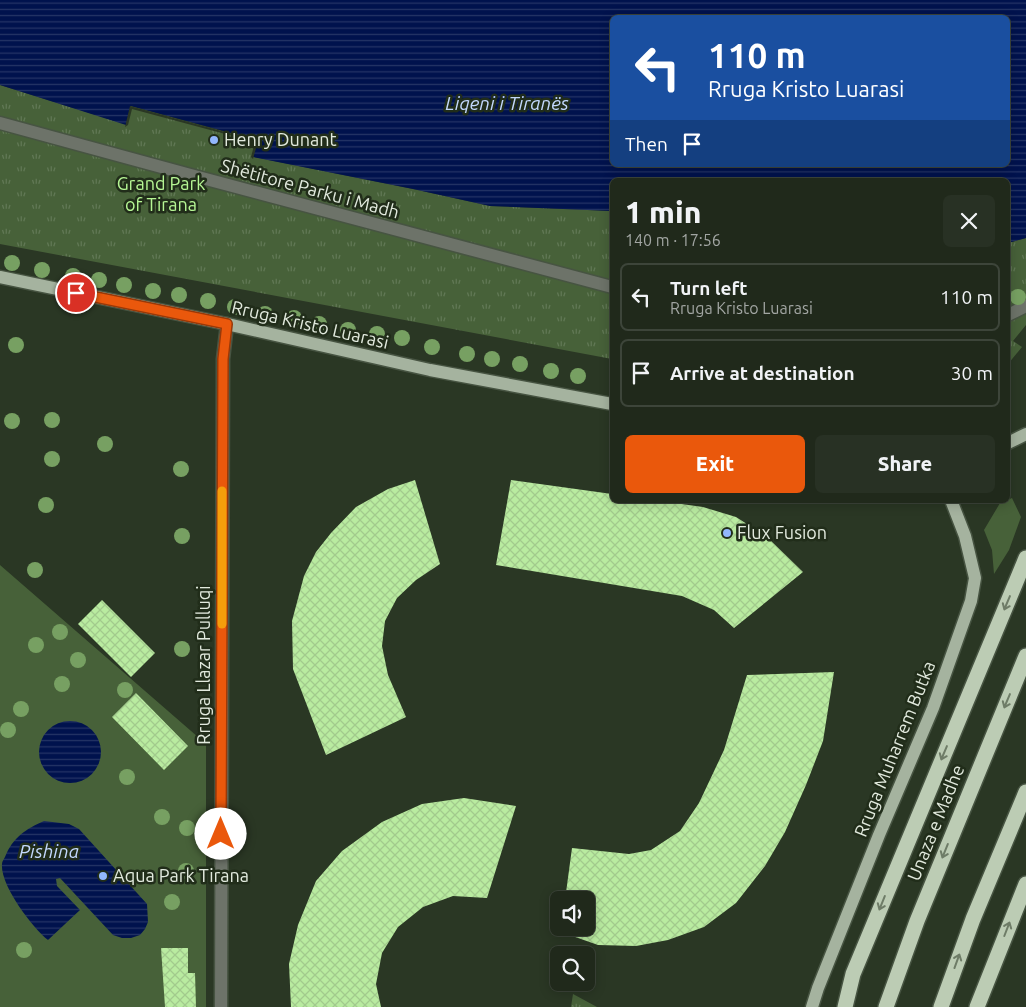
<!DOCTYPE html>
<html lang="en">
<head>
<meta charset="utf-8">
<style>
	:root { --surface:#20291b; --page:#283124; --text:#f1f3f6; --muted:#a2a6a3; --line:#3d453a; --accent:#ea580c }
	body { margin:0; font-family:Ubuntu,sans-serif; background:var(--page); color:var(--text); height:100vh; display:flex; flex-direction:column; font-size:19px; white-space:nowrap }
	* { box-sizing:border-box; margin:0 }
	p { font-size:16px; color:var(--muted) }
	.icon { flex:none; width:28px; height:28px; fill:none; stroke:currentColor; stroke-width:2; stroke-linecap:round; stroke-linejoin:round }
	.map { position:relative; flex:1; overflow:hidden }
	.sheet { position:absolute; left:610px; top:178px; width:400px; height:325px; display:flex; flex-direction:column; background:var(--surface); border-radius:8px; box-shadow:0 2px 12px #0003,0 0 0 1px var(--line) }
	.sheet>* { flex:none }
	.hud { position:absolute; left:610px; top:15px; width:400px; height:152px; border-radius:8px; box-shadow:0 2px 12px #0003,0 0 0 1px var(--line); background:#1a4fa0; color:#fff; overflow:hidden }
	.tools { position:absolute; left:550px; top:891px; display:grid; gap:10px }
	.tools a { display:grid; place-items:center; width:45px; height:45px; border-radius:8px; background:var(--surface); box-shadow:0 2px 12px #0003,0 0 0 1px var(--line); font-size:25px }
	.pin { position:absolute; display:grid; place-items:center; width:42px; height:42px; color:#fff; margin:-21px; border:2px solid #fff; border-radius:50%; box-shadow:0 1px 5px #0007 }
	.me { position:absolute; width:55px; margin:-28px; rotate:0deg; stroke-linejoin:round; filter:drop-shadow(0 0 4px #0008) }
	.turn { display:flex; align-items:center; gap:18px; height:105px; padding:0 15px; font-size:22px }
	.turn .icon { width:65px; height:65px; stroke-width:2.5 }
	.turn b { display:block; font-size:35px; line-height:42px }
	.then { display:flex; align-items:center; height:48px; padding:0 15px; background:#0003; gap:10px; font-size:19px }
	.round { display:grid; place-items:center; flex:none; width:52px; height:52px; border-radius:8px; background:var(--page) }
	.overview { display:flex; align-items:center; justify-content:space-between; height:85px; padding:0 15px }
	h1 { font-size:30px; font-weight:800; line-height:38px }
	.button { display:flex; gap:10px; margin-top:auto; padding:10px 15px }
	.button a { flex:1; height:58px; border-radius:8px; background:var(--accent); color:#fff; font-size:20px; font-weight:800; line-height:58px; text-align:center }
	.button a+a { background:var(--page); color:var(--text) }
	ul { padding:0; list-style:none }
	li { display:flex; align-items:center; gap:15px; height:68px; margin:0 10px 8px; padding:0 5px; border:2px solid var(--line); border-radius:8px }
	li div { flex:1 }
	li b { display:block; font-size:19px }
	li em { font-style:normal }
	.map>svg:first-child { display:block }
	.grass { fill:#476139 }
	.park { fill:url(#park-tufts) }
	.water { fill:url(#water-rules); fill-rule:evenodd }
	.pier { fill:#2a3724 }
	.building { fill:url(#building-cross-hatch) }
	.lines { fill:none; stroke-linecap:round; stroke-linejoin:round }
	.minor-casing { stroke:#475442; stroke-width:15 }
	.major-casing { stroke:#475442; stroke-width:15 }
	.highway-casing { stroke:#475442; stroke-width:18 }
	.minor { stroke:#6d7369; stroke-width:12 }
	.major { stroke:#a5b39f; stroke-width:12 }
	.highway { stroke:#bcccb4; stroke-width:15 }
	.tree { fill:#77a062 }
	.oneway { stroke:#6e7c67 }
	.route-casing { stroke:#983908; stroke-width:12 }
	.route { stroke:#ea580c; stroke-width:9 }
	.slow { stroke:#f59e0b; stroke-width:9 }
	.poi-dot { fill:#92b7fd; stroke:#212d1a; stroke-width:2 }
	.labels { text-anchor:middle; stroke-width:5; stroke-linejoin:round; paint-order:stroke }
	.poi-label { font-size:18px; fill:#e2eade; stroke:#212d1a; text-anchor:start }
	.park-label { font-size:18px; fill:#b6f694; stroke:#212d1a }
	.street-label { font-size:18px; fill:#e2eade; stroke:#212d1a }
	.water-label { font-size:19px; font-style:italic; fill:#c3d8fd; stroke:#212d1a }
</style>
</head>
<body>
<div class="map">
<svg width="1026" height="1007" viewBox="0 0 1026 1007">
	<defs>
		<pattern id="park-tufts" width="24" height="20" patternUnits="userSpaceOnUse" patternTransform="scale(1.25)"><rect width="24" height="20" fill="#476139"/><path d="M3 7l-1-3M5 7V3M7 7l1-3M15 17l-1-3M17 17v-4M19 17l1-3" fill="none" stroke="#617855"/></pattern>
		<pattern id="water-rules" width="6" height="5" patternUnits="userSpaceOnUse" patternTransform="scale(1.25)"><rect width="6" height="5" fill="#00124d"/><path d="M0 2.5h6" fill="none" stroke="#253566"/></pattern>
		<pattern id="building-cross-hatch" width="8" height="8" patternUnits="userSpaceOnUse" patternTransform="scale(1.25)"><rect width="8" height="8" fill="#b9eba0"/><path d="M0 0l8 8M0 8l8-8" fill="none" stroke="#a2ca8d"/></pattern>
	</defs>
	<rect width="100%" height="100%" fill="#2a3724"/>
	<path class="grass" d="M1012 498 1021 517 1009 550 994 574 992 550 984 530 1000 503Z
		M0 565 206 744V1007H0Z"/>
	<path class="park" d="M0 85 125 124 130 106 258 141 254 157 413 189 490 206 612 211V359L0 244Z
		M1026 238V325L1013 341 1022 347 1008 364V243Z
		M573 994 597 1007H571Z"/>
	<path class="water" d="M0 0H1026V238L1008 243V180H612V211L490 206 413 189 253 157 257 140 131 106 126 125 0 85ZM612 18H1008V165H612Z
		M39 752a31 31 0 1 1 62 0a31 31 0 1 1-62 0Z
		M44 821 69 824 79 829 147 904 148 922 145 929 140 935 131 938H122L113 935 60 878 56 879 57 886 80 910 48 940C32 927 0 885 2 864 2 861 4 859 5 857 13 837 26 829 44 821Z"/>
	<path class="pier" d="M130 106 258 141 253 159 251 157 255 142 132 109 128 125 125 127Z"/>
	<path class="building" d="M415 480 440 564 416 580 397 598 385 621 382 646 388 675 406 717 326 755 293 669 292 621 304 576 316 552 331 533 356 507 388 489Z
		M511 480 612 494V500H653L703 507 736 517 767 537 803 572 734 628 714 610 682 596 496 565Z
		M102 600 155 653 131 677 78 624Z
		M834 672 823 741 806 785 785 832 765 866 736 903 704 927 668 940 636 946 598 945 561 932 562 928H586V900H565L572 848 629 854 651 850 680 831 699 803 724 750 747 675Z
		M136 693 188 746 164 770 112 717Z
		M464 798 516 806 487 898 453 896 423 907 398 927 382 953 376 984 381 1007H291L289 964 298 925 316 881 342 851 382 822 422 804Z
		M161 948H188V973H195L196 1007H165Z"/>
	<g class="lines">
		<g class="minor-casing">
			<path id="minor" d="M0 123 187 174 612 287
				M1008 315 1026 306
				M221 1007 223 359 227 324"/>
		</g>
		<g class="major-casing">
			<path id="major" d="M0 277 227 324 430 370 612 404
				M1008 443 1026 434
				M812 1007 818 988 879 835 933 708 971 601 975 578 965 536 951 500"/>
		</g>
		<g class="highway-casing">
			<path id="highway" d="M845 1007 853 974 1026 558
				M886 1007 917 921 1026 656
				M941 1007 973 919 1026 792
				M977 1007 1026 884"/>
		</g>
		<use href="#minor" class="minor"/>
		<use href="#major" class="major"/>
		<use href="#highway" class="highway"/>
	</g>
	<g class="tree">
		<circle cx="12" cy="263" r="8"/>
		<circle cx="42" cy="270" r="8"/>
		<circle cx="73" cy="276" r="8"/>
		<circle cx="99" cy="280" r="8"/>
		<circle cx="124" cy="285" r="8"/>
		<circle cx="153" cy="291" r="8"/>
		<circle cx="179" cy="295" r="8"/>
		<circle cx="1018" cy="297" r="8"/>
		<circle cx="208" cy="301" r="8"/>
		<circle cx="235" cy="307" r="8"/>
		<circle cx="265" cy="314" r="8"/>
		<circle cx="294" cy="318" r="8"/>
		<circle cx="319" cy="324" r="8"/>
		<circle cx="348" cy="330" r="8"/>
		<circle cx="377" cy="334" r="8"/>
		<circle cx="402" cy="338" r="8"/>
		<circle cx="16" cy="345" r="8"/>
		<circle cx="432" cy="347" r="8"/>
		<circle cx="467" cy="354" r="8"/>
		<circle cx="492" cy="359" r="8"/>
		<circle cx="520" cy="364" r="8"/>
		<circle cx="551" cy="371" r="8"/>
		<circle cx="578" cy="376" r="8"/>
		<circle cx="52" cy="420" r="8"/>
		<circle cx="12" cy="421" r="8"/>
		<circle cx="105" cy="444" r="8"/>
		<circle cx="52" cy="459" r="8"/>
		<circle cx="181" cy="469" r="8"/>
		<circle cx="46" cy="505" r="8"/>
		<circle cx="182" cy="536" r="8"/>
		<circle cx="35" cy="570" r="8"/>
		<circle cx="60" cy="632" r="8"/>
		<circle cx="36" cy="645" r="8"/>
		<circle cx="182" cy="649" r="8"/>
		<circle cx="78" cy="660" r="8"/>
		<circle cx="62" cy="684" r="8"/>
		<circle cx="125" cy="690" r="8"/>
		<circle cx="21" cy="709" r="8"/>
		<circle cx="8" cy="730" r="8"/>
		<circle cx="127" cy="777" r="8"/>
		<circle cx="162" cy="817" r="8"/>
		<circle cx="187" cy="828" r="8"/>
		<circle cx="186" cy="871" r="8"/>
		<circle cx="172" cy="902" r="8"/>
		<circle cx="24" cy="950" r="8"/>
	</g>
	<defs><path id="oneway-shaft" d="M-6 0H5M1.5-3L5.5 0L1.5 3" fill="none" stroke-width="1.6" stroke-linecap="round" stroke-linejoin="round" transform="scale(1.25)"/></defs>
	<g class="oneway">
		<use href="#oneway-shaft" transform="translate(1007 603) rotate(113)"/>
		<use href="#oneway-shaft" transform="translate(1007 701) rotate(113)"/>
		<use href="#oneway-shaft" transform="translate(944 753) rotate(113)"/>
		<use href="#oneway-shaft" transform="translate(945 851) rotate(112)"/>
		<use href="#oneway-shaft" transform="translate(882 903) rotate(112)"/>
		<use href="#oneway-shaft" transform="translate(1007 929) rotate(-69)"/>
		<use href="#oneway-shaft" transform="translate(957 961) rotate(-70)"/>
	</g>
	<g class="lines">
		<g class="route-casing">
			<path id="route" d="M76 293 227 324 223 359 221 834"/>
		</g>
		<use href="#route" class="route"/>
		<path class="slow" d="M222 624V491"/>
	</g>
	<g class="poi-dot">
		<circle cx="214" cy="140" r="5"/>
		<circle cx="727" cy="533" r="5"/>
		<circle cx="103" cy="876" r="5"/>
	</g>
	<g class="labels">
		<g class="poi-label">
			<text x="224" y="146">Henry Dunant</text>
			<text x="737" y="539">Flux Fusion</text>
			<text x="113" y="882">Aqua Park Tirana</text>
		</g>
		<g class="park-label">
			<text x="161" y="190">Grand Park<tspan x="161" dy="21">of Tirana</tspan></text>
		</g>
		<g class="street-label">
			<text transform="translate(310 189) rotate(15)" y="6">Shëtitore Parku i Madh</text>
			<text transform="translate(310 325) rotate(13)" y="6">Rruga Kristo Luarasi</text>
			<text transform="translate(204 665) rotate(-90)" y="6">Rruga Llazar Pulluqi</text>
			<text transform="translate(895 749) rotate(-68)" y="6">Rruga Muharrem Butka</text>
			<text transform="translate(936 823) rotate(-68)" y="6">Unaza e Madhe</text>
		</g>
		<g class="water-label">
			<text x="507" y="110">Liqeni i Tiranës</text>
			<text x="49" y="858">Pishina</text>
		</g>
	</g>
</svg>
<div class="tools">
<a><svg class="icon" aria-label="sound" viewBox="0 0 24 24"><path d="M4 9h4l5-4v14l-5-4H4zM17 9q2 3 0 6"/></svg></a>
<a><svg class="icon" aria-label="search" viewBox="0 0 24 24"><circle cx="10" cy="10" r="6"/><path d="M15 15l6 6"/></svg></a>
</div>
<div class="pin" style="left:76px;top:293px;background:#d93025"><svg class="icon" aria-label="arrive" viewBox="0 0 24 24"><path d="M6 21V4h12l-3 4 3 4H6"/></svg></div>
<svg class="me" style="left:221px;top:834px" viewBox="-20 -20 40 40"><circle r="19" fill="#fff"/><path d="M0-13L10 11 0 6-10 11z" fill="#ea580c"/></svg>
<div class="hud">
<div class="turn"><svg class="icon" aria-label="left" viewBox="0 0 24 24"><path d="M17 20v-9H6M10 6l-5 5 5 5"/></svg><div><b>110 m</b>Rruga Kristo Luarasi</div></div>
<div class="then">Then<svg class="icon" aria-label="arrive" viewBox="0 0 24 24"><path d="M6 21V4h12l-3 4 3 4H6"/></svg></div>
</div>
<section class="sheet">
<div class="overview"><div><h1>1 min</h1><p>140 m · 17:56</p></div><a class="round"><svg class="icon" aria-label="close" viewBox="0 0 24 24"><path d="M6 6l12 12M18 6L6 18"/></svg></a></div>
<ul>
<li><svg class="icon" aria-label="left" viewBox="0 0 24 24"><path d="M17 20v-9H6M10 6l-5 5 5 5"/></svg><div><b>Turn left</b><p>Rruga Kristo Luarasi</p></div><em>110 m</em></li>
<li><svg class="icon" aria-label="arrive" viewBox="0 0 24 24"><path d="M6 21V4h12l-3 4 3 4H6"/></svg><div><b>Arrive at destination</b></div><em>30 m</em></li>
</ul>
<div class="button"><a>Exit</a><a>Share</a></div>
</section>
</div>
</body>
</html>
